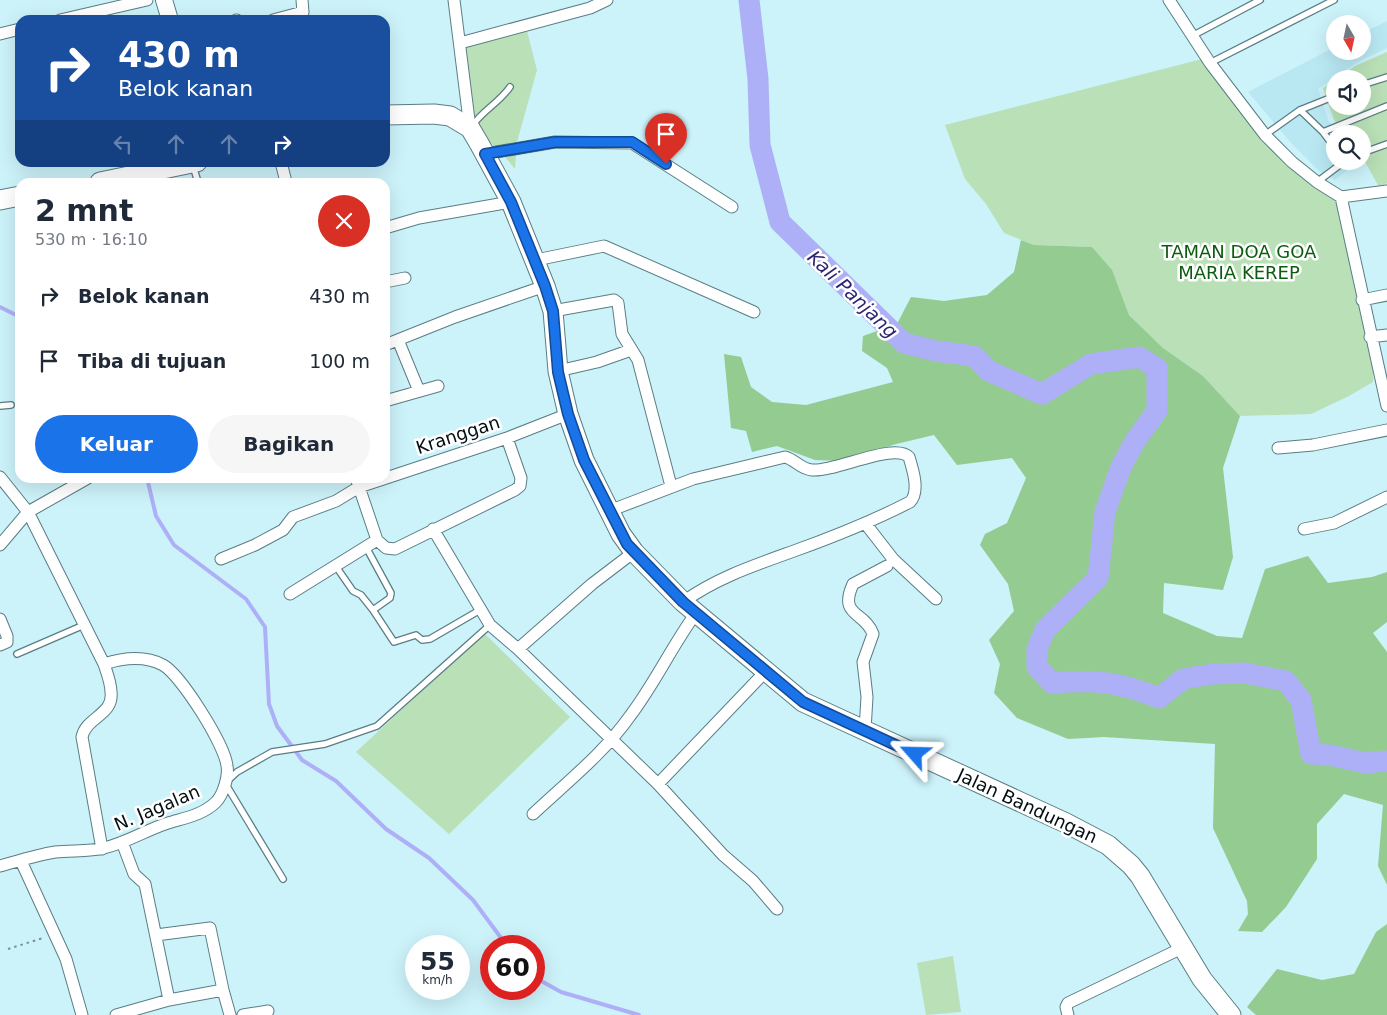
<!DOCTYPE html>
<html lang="id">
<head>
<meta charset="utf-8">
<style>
	:root { --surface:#fff; --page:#f6f6f7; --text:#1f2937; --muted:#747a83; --accent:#1a73e8 }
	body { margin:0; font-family:"DejaVu Sans",sans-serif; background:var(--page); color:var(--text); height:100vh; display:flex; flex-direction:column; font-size:19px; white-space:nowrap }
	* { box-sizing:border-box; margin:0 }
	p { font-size:16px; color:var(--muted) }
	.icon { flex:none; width:28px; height:28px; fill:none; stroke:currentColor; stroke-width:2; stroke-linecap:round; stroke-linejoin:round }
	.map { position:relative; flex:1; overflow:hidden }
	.drawer { position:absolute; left:15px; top:178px; width:375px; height:305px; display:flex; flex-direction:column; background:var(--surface); border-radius:15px; box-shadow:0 5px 20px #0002 }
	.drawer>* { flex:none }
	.hud { position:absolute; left:15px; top:15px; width:375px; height:152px; border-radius:15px; box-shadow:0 5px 20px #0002; background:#1a4fa0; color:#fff; overflow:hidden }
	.needle { width:32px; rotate:171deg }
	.tools { position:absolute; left:1326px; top:15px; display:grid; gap:10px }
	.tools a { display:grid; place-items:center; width:45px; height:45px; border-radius:50%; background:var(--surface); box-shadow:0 5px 20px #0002; font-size:25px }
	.speed { position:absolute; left:405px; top:935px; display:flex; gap:10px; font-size:25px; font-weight:700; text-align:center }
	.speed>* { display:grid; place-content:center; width:65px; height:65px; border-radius:50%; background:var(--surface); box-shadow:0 5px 20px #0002; line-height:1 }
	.speed small { font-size:12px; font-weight:400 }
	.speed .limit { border:8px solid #d22; background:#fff; color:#111 }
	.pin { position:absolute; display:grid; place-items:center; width:42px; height:42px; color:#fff; margin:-51px -21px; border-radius:50% 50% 50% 0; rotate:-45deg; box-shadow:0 0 5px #0007 }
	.pin .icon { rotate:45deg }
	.me { position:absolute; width:55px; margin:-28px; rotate:295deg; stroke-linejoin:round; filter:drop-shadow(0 0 4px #0008) }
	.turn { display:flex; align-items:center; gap:18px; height:105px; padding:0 20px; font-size:22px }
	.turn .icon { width:65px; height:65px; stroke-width:2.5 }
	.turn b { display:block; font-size:35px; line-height:42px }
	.lanes { display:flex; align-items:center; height:48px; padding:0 20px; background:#0003; justify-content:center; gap:25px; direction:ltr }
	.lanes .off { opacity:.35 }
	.round { display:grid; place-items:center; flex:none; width:52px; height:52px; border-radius:26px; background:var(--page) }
	.headline { display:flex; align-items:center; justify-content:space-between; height:85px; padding:0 20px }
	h1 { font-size:30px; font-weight:800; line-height:38px }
	.button { display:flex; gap:10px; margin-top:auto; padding:10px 20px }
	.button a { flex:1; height:58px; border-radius:30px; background:var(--accent); color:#fff; font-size:20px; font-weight:800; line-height:58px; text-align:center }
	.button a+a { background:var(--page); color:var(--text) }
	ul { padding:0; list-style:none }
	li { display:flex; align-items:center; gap:15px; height:65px; padding:0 20px }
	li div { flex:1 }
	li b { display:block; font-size:19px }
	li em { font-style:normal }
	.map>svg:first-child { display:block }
	.built { fill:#b9e8f3 }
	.green { fill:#bae0b7 }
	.forest { fill:#94cb90 }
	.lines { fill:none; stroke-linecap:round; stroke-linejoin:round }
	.stream { stroke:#adb0f6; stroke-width:4 }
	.river { stroke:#adb0f6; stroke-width:21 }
	.lane-casing { stroke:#5a7d84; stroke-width:8 }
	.street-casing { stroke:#5a7d84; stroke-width:13 }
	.secondary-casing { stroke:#5a7d84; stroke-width:18 }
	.primary-casing { stroke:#5a7d84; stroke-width:21 }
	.path { stroke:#779197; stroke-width:2; stroke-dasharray:2.5 4; stroke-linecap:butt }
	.lane { stroke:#fff; stroke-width:5.5 }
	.street { stroke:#fff; stroke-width:11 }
	.secondary { stroke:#fff; stroke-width:16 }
	.primary { stroke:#fff; stroke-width:19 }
	.route-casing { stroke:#114b97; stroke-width:12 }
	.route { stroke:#1a73e8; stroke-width:9 }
	.labels { text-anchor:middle; stroke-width:5; stroke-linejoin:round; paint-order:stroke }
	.park-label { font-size:18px; fill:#0c5c10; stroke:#fff }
	.street-label { font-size:18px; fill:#030e11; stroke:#fff }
	.water-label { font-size:19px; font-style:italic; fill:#2d2473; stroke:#fff }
</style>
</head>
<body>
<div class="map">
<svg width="1387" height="1015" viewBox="0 0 1387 1015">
	<rect width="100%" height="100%" fill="#ccf2fa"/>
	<path class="built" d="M1387 21V48L1358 62 1318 89 1328 120 1338 134H1335V161H1359L1335 180 1320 172 1293 145 1248 92 1335 47V51H1362L1363 33Z"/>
	<path class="green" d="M527 31 537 70 517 142 515 169 501 152 474 128 464 48Z
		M1387 52V183L1379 187 1363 158 1362 134H1345L1334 120 1323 88 1335 80V106H1362V79H1336L1355 66Z
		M1206 58 1240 93 1264 129 1316 179 1343 198 1374 336 1373 382 1349 396 1311 414 1240 416 1203 376 1163 348 1129 315 1112 271 1092 247 1034 245 1004 233 986 204 965 179 945 125Z
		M484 633 570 717 449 834 356 752Z
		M953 956 961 1012 926 1015 917 963Z"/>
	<path class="forest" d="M1021 240 1034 245 1092 247 1112 270 1129 315 1163 348 1203 376 1240 416 1223 468 1233 557 1223 590 1164 583 1163 613 1217 636 1242 638 1265 569 1308 556 1328 583 1372 577 1387 572V622L1373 633 1387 652V885L1378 866 1383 805 1344 794 1317 824V859L1286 907 1262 932 1238 931 1248 914 1247 901 1213 828 1215 744 1104 737 1068 739 1017 718 994 693 1000 664 989 640 1014 611 1008 584 980 545 985 534 1007 523 1026 478 1012 458 957 465 934 435 896 444 841 461 815 460 777 446 752 452 746 431 731 428 724 354 741 357 751 387 772 402 806 405 893 382 887 368 862 351 863 336 897 324 911 297 944 301 987 295 1014 272Z
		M1387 924V1015H1256L1247 1007 1277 969 1322 980 1354 974 1376 932Z"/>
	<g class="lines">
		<path class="stream" d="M0 307 20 317
			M147 478 156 516 174 545 246 599 265 627 269 704 277 726 302 760 336 781 386 829 429 858 473 900 507 946
			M534 977 561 992 639 1015"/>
		<path class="river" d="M749 0 758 79 760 145 780 222 904 343 936 351 974 356 989 371 1042 394 1091 364 1139 357 1157 368V411L1135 441 1121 467 1105 512 1098 578 1045 630 1037 649V667L1052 683C1096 680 1117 681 1159 698L1183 679 1212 674 1245 673 1286 681 1301 700 1311 754 1330 755 1365 763 1387 761"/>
		<g class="lane-casing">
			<path id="lane" d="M1192 36 1260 0
				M1210 63 1334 0
				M1362 85 1387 77
				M1300 110 1323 132
				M472 126C483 110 499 103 510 87
				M1265 135 1300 110 1335 96
				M1335 148 1323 132 1387 106
				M1362 153 1387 144
				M193 166 198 182
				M1317 182 1345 161
				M0 406 11 405
				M366 547 391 593 390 598 373 610
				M335 565 353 591 361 595 373 610 394 642 416 635 422 640 430 639 480 610
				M17 654 84 625
				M283 879 225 783 237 772 272 752 325 744 377 726 490 625"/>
		</g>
		<g class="street-casing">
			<path id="street" d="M454 0 470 128
				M1169 0 1210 63 1265 135 1292 162 1317 182 1341 197 1387 406
				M60 20 147 0
				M236 20H237
				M273 20 303 12 302 0
				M0 34 20 29
				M460 43 590 8 607 0
				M485 154 555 142 632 143 732 207
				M281 162 286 182
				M1341 197 1387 191
				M385 228 419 218 511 202
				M536 260 604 246 754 312
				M385 282 405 278
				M1362 300 1387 295
				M553 311 614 300 618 303 622 334 638 360 671 486
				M1370 337 1387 335
				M398 340 419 391
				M385 345 455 317 545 286
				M558 371 597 362 631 350
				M385 401 438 386
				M1278 448 1313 445 1387 430
				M0 477 28 512 104 664C107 673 111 683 111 692 114 715 86 717 82 737L102 849
				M609 511 693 479 785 457C796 460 800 469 812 470 835 472 894 442 909 457 913 470 920 492 910 502 873 521 833 537 794 551 755 565 716 578 683 602
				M865 523 893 559 936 599
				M433 529 490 625 518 649
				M1304 529 1334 523 1387 497
				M377 540 386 548 395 549 515 490 520 486 521 478 507 438
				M0 545 28 512 88 478
				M634 552 592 584 518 649 658 784 765 672
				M221 559 255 545 283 530 293 517 336 501 359 487 507 438 568 414
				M290 594 377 540 356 478
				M0 619 7 636V642L0 645
				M865 730 867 697 863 662 873 634C865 611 838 617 853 584L887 566
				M658 784 723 855 753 881 777 909
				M533 814C566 783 604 753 630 716 655 683 672 646 696 613
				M21 861 66 959 82 1015
				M0 866C18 861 37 855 55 852 71 850 89 852 104 848 126 843 146 830 168 823 184 818 203 815 216 802 223 795 229 776 227 766 225 745 181 675 163 665 144 655 123 658 104 664
				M156 935 210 928 223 990 169 1000
				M223 990 230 1015
				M116 1015 169 1000 145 884 134 874 122 842
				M243 1015 268 1011
				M1068 1015 1066 1007 1068 1003 1182 948"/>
		</g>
		<g class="secondary-casing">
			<path id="secondary" d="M164 0 170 20"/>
		</g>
		<g class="primary-casing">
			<path id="primary" d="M385 115 434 114 450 116 470 128 480 145 511 202 545 286 553 311 558 371 568 414 584 460 621 534 634 552 683 602 803 702 1066 823 1108 845 1131 865 1140 876 1202 979 1231 1015
				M100 182 197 162
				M0 200 20 196"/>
		</g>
		<path class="path" d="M8 949 43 938"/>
		<use href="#lane" class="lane"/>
		<use href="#street" class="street"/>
		<use href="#secondary" class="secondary"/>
		<use href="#primary" class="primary"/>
	</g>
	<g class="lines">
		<g class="route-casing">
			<path id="route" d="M666 164 632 142H555L485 154 511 202 545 286 553 311 558 372 568 414 584 460 627 544 683 602 803 702 915 754"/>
		</g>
		<use href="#route" class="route"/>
	</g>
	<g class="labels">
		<g class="park-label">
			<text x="1239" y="258">TAMAN DOA GOA<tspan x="1239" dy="21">MARIA KEREP</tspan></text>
		</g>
		<g class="street-label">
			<text transform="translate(458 435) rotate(-18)" y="6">Kranggan</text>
			<text transform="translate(1027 806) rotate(25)" y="6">Jalan Bandungan</text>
			<text transform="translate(157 808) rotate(-23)" y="6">N. Jagalan</text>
		</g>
		<g class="water-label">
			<text transform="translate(853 294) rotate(44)" y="7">Kali Panjang</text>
		</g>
	</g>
</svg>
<div class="tools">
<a><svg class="needle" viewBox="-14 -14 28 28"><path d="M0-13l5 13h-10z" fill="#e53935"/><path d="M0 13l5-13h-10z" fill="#747a83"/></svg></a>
<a><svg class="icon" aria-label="sound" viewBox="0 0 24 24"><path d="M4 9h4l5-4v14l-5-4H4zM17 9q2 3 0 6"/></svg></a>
<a><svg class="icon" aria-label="search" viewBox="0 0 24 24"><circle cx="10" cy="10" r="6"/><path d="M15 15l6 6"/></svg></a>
</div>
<div class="speed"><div>55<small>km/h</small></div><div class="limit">60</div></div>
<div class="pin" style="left:666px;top:164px;background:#d93025"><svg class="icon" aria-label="arrive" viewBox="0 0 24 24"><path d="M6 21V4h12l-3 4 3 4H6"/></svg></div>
<svg class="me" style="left:915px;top:754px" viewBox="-20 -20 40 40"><path d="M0-17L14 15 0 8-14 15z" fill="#1a73e8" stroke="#fff" stroke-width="4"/></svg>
<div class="hud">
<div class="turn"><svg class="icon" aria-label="right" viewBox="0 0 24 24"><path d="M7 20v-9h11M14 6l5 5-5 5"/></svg><div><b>430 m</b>Belok kanan</div></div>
<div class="lanes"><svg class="icon off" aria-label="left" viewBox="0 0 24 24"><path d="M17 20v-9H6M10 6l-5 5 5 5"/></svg><svg class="icon off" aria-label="ahead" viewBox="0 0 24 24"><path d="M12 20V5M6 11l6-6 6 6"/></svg><svg class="icon off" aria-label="ahead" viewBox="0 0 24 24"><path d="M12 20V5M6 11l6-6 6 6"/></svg><svg class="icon" aria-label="right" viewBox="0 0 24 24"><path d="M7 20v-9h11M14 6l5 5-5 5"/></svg></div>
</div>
<section class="drawer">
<div class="headline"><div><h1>2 mnt</h1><p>530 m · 16:10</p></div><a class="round" style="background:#d93025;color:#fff"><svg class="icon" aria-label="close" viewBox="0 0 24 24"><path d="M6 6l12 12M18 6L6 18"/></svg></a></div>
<ul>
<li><svg class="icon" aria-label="right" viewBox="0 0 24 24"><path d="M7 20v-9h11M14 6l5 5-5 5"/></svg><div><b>Belok kanan</b></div><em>430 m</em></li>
<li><svg class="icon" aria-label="arrive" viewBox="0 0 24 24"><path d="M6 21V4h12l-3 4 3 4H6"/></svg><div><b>Tiba di tujuan</b></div><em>100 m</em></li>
</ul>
<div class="button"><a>Keluar</a><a>Bagikan</a></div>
</section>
</div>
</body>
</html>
